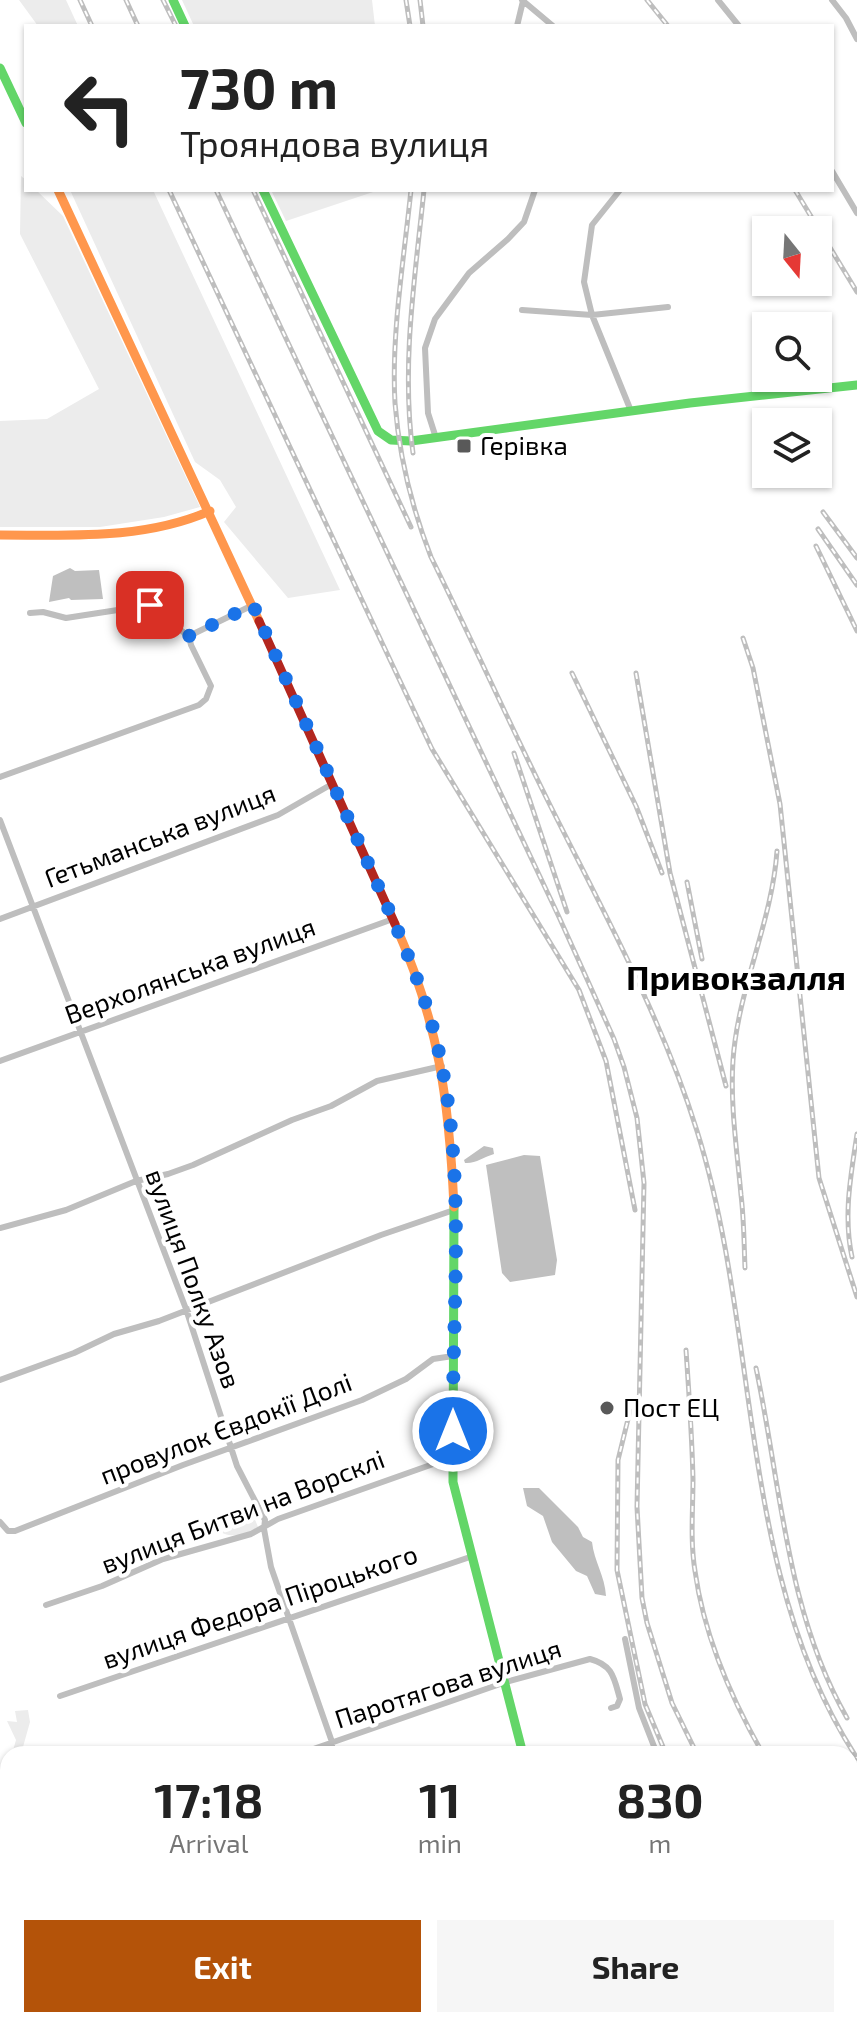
<!DOCTYPE html>
<html lang="en">
<head>
<meta charset="utf-8">
<style>
	:root { --surface:#fff; --page:#f6f6f6; --text:#222; --muted:#767676; --accent:#b45309 }
	body { margin:0; font-family:"Exo 2",sans-serif; background:var(--page); color:var(--text); height:100vh; display:flex; flex-direction:column; font-size:30px; white-space:nowrap }
	* { box-sizing:border-box; margin:0 }
	p { font-size:26px; color:var(--muted) }
	.icon { flex:none; width:44px; height:44px; fill:none; stroke:currentColor; stroke-width:2; stroke-linecap:round; stroke-linejoin:round }
	.map { position:relative; flex:1; overflow:hidden }
	.side { position:absolute; left:0px; top:1746px; width:858px; height:282px; display:flex; flex-direction:column; background:var(--surface); border-radius:24px 24px 0 0; box-shadow:0 2px 6px #0004 }
	.side>* { flex:none }
	.guide { position:absolute; left:24px; top:24px; width:810px; height:168px; border-radius:0px; box-shadow:0 2px 6px #0004; background:#fff; color:var(--text); overflow:hidden }
	.needle { width:52px; rotate:162deg }
	.tools { position:absolute; left:752px; top:216px; display:grid; gap:16px }
	.tools a { display:grid; place-items:center; width:80px; height:80px; border-radius:0px; background:var(--surface); box-shadow:0 2px 6px #0004; font-size:40px }
	.pin { position:absolute; display:grid; place-items:center; width:68px; height:68px; color:#fff; margin:-34px; border-radius:16px; box-shadow:0 4px 12px #0006 }
	.me { position:absolute; width:88px; margin:-44px; rotate:0deg; stroke-linejoin:round; filter:drop-shadow(0 0 6px #0008) }
	.turn { display:flex; align-items:center; gap:28px; height:168px; padding:0 24px; font-size:36px }
	.turn .icon { width:104px; height:104px; stroke-width:2.5 }
	.turn b { display:block; font-size:56px; line-height:68px }
	.eta { display:flex; justify-content:space-evenly; align-items:center; height:136px; text-align:center }
	.eta b { font-size:48px; font-weight:700; line-height:56px }
	.cta { display:flex; gap:16px; margin-top:auto; padding:16px 24px }
	.cta a { flex:1; height:92px; border-radius:0px; background:var(--accent); color:#fff; font-size:32px; font-weight:700; line-height:92px; text-align:center }
	.cta a+a { background:var(--page); color:var(--text) }
	.map>svg:first-child { display:block }
	.green { fill:#ececec }
	.water { fill:#bfbfbf }
	.lines { fill:none; stroke-linecap:round; stroke-linejoin:round }
	.street { stroke:#bebebe; stroke-width:6 }
	.fast { stroke:#63d668; stroke-width:9 }
	.slow { stroke:#ff974d; stroke-width:9 }
	.jam { stroke:#b3261e; stroke-width:9 }
	.rail-casing { stroke:#bebebe; stroke-width:5 }
	.rail { stroke:#fff; stroke-width:2; stroke-dasharray:6; stroke-linecap:butt }
	.route { stroke:#1a73e8; stroke-width:14; stroke-dasharray:0 25.2 }
	.poi-dot { fill:#595959; stroke:#fff; stroke-width:3 }
	.labels { text-anchor:middle; stroke-width:8; stroke-linejoin:round; paint-order:stroke }
	.poi-label { font-size:26px; fill:#000; stroke:#fff; text-anchor:start }
	.street-label { font-size:26px; fill:#000; stroke:#fff }
	.district-label { font-size:34px; font-weight:bold; fill:#000; stroke:#fff }
</style>
</head>
<body>
<div class="map">
<svg width="857" height="2027" viewBox="0 0 857 2027">
	<rect width="100%" height="100%" fill="#fff"/>
	<path class="green" d="M19 0H66L78 26H38Z
		M182 0H372L375 26H194Z
		M21 176 26 180V190H36L63 216 200 507 164 517 100 527H0V421L47 419 99 389 20 234Z
		M70 190H153L340 590 288 598 224 522 236 507 220 480 195 462Z
		M271 190H379L286 221Z
		M254 1517 258 1527C247 1536 226 1539 217 1529L219 1521Z
		M28 1710 30 1722 21 1754H12L16 1740 7 1721 17 1722 15 1711Z
		M8 1770 7 1813 0 1820V1786L6 1781Z
		M146 2020H280L294 2027H140Z"/>
	<path class="water" d="M70 568 75 571 99 570 103 599 71 600 69 598 49 602 53 576Z
		M484 1146 493 1148 494 1154C484 1157 475 1164 465 1163L464 1160Z
		M524 1155 540 1156 557 1260 555 1275 510 1282 502 1273 486 1165Z
		M523 1488H539L578 1527 583 1537 592 1542C594 1561 605 1576 606 1596L595 1594 587 1576 576 1571 552 1542 543 1516 527 1506Z"/>
	<g class="lines">
		<path class="street" d="M522 0 553 26
			M718 0 739 26
			M832 0 846 18 857 39
			M517 26 523 1
			M832 171 857 213
			M620 190 592 225 584 282 592 315 631 411
			M522 310 592 315 668 307
			M436 438 428 413 425 348 435 319 469 273 508 239 524 222 535 190
			M30 613 43 612 66 618 150 605C167 612 174 628 189 636
			M0 777 199 705 206 699 211 686 191 645 189 636 253 605
			M0 820 186 1309 237 1466 265 1520 264 1529 271 1567 332 1742V1754
			M0 919 278 815 332 784
			M0 1061 393 919
			M0 1228 66 1210 136 1181 168 1174 193 1165 292 1120 331 1106 377 1081 442 1066
			M0 1380 74 1353 114 1334 159 1321 381 1235 454 1210
			M0 1522 8 1531H15L183 1465 362 1400 406 1379 433 1359 453 1356
			M46 1605 102 1586 163 1559 251 1534 278 1519 453 1457
			M625 1639 639 1708 657 1754
			M60 1696 473 1556
			M299 1754 506 1682 590 1659C613 1665 614 1678 620 1699L617 1706 611 1708
			M815 2020 820 2027"/>
		<path class="fast" d="M173 0 185 26
			M0 68 26 123
			M263 190 378 431 391 440 411 441 690 403 857 385
			M454 1207 453 1482 523 1754
			M587 2020 592 2027
			M690 2020 693 2027"/>
		<path class="slow" d="M58 190 259 621
			M0 535C70 535 144 540 210 511
			M395 924C439 1023 449 1100 454 1207
			M667 2027 679 2020"/>
		<path class="jam" d="M259 621 395 924"/>
		<g class="rail-casing">
			<path id="rail" d="M80 0 92 26
				M126 0 138 26
				M163 0 176 26
				M406 0 410 26
				M420 0 423 26
				M647 0 668 26
				M169 190 432 749 579 990 606 1061 635 1210
				M216 190 559 917 614 1039 624 1067 637 1118 644 1183 637 1507 642 1598 647 1623 672 1703 697 1754
				M253 190 411 527
				M411 190C404 258 391 336 395 403 399 456 412 508 431 557 472 640 510 725 551 807 604 913 662 1018 697 1131 761 1334 737 1576 857 1758
				M795 190 857 292
				M413 453C401 366 415 277 424 190
				M823 512 857 558
				M818 529 857 585
				M816 546 857 631
				M743 638 753 668 780 804 819 1178 857 1297
				M572 673 636 806 662 873
				M636 673 670 873 726 1086
				M514 753 567 912
				M687 882 702 959
				M852 1257C843 1215 851 1175 857 1134
				M745 1268C744 1244 744 1219 741 1195 737 1150 730 1105 733 1060 738 989 772 922 777 851
				M686 1350C689 1393 692 1436 693 1479 693 1510 690 1540 695 1571 704 1636 731 1698 763 1754
				M756 1368C781 1485 786 1612 847 1718
				M630 1411 618 1460 617 1570 645 1704 666 1754
				M850 1885 857 1895
				M850 1988 857 1999
				M826 2020 831 2027"/>
		</g>
		<use href="#rail" class="rail"/>
	</g>
	<g class="lines">
		<path class="route" d="M150 605C167 612 174 628 189 636L253 605C290 688 327 771 364 854 393 920 425 986 440 1057 466 1179 452 1308 453 1431"/>
	</g>
	<g class="poi-dot">
		<rect x="456" y="438" width="16" height="16" rx="4"/>
		<circle cx="607" cy="1408" r="8"/>
	</g>
	<g class="labels">
		<g class="poi-label">
			<text x="480" y="455">Герівка</text>
			<text x="623" y="1417">Пост ЕЦ</text>
		</g>
		<g class="street-label">
			<text transform="translate(160 836) rotate(-21)" y="9">Гетьманська вулиця</text>
			<text transform="translate(190 971) rotate(-20)" y="9">Верхолянська вулиця</text>
			<text transform="translate(193 1279) rotate(70)" y="9">вулиця Полку Азов</text>
			<text transform="translate(226 1429) rotate(-21)" y="9">провулок Євдокії Долі</text>
			<text transform="translate(243 1512) rotate(-21)" y="9">вулиця Битви на Ворсклі</text>
			<text transform="translate(260 1607) rotate(-19)" y="9">вулиця Федора Піроцького</text>
			<text transform="translate(448 1684) rotate(-18)" y="9">Паротягова вулиця</text>
		</g>
		<g class="district-label">
			<text x="736" y="990">Привокзалля</text>
		</g>
	</g>
</svg>
<div class="tools">
<a><svg class="needle" viewBox="-14 -14 28 28"><path d="M0-13l5 13h-10z" fill="#e53935"/><path d="M0 13l5-13h-10z" fill="#767676"/></svg></a>
<a><svg class="icon" aria-label="search" viewBox="0 0 24 24"><circle cx="10" cy="10" r="6"/><path d="M15 15l6 6"/></svg></a>
<a><svg class="icon" aria-label="layers" viewBox="0 0 24 24"><path d="M12 4l9 5-9 5-9-5zM3 14l9 5 9-5"/></svg></a>
</div>
<div class="pin" style="left:150px;top:605px;background:#d93025"><svg class="icon" aria-label="arrive" viewBox="0 0 24 24"><path d="M6 21V4h12l-3 4 3 4H6"/></svg></div>
<svg class="me" style="left:453px;top:1431px" viewBox="-20 -20 40 40"><circle r="17" fill="#1a73e8" stroke="#fff" stroke-width="3"/><path d="M0-11L8 9 0 5-8 9z" fill="#fff"/></svg>
<div class="guide">
<div class="turn"><svg class="icon" aria-label="left" viewBox="0 0 24 24"><path d="M17 20v-9H6M10 6l-5 5 5 5"/></svg><div><b>730 m</b>Трояндова вулиця</div></div>
</div>
<section class="side">
<div class="eta">
<div><b>17:18</b><p>Arrival</p></div>
<div><b>11</b><p>min</p></div>
<div><b>830</b><p>m</p></div>
</div>
<div class="cta"><a>Exit</a><a>Share</a></div>
</section>
</div>
</body>
</html>
